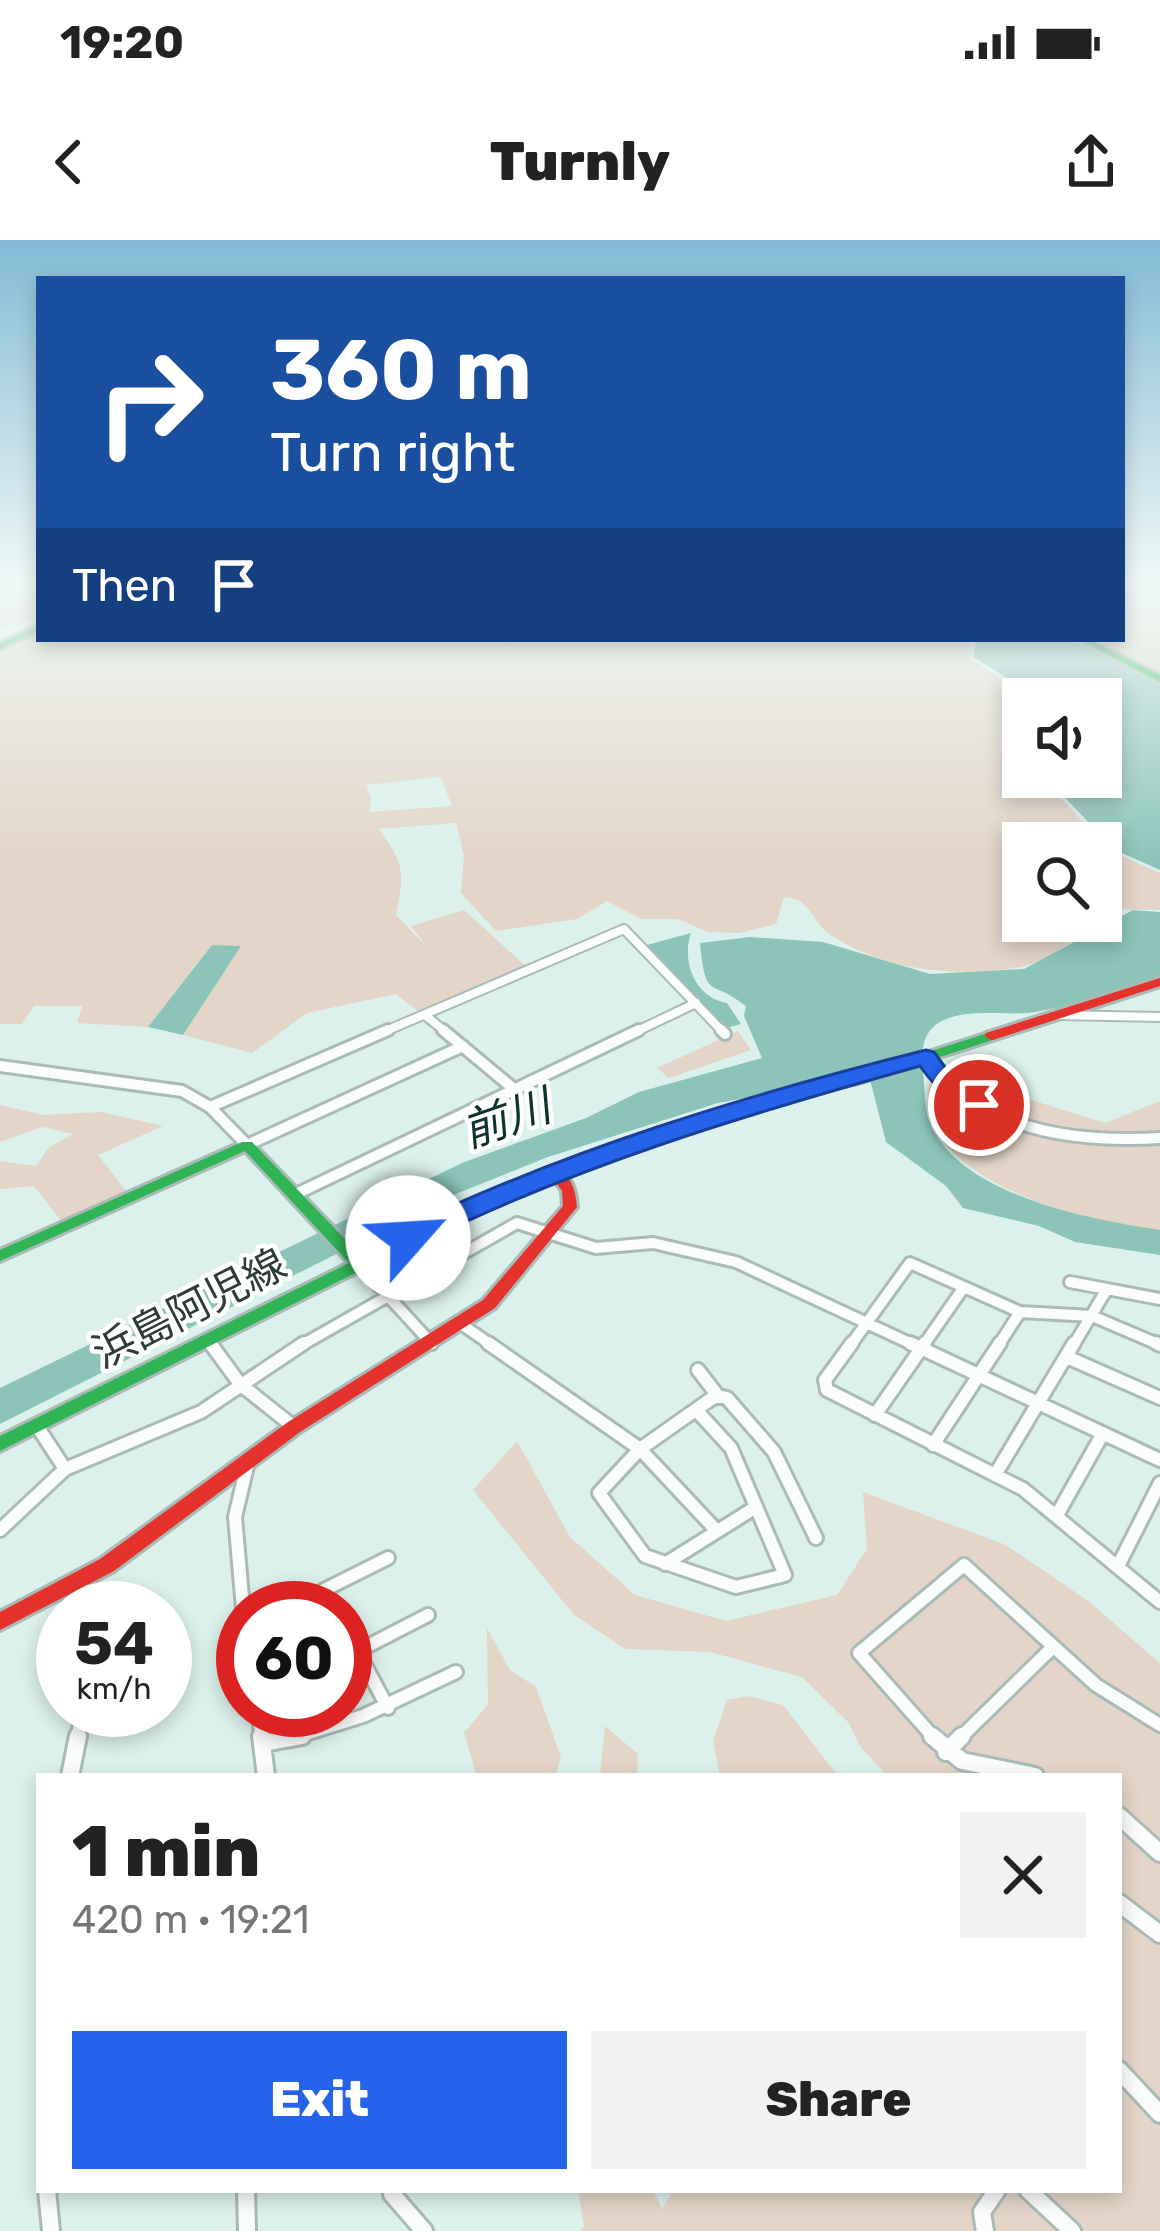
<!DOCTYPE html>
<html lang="en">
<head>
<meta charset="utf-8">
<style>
	:root { --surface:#fff; --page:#f2f2f2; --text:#222; --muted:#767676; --accent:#2563eb }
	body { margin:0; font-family:Rubik,"Noto Sans JP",sans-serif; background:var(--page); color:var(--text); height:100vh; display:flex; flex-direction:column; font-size:45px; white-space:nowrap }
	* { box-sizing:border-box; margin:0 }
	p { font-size:39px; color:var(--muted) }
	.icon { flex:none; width:66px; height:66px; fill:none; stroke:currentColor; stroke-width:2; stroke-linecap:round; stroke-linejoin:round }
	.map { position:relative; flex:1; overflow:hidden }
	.details { position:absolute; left:36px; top:1533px; width:1086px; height:420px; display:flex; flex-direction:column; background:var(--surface); border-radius:0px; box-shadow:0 6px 18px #0003 }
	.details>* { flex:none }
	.banner { position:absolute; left:36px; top:36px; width:1089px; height:366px; border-radius:0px; box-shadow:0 6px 18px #0003; background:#1a4fa0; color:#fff; overflow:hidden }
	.tools { position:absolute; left:1002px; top:438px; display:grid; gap:24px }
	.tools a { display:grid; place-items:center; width:120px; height:120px; border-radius:0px; background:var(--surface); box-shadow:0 6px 18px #0003; font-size:60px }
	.speed { position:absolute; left:36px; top:1341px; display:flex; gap:24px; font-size:60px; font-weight:700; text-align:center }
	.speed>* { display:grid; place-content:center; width:156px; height:156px; border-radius:50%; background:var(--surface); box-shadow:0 6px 18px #0003; line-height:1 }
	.speed small { font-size:30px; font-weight:400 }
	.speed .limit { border:18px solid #d22; background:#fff; color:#111 }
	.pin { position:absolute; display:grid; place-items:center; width:102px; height:102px; color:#fff; margin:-51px; border:6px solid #fff; border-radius:50%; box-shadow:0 3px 12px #0007 }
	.me { position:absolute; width:132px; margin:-66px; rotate:64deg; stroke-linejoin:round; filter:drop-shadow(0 0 9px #0008) }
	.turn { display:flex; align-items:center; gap:42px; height:252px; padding:0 36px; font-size:54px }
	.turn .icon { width:156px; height:156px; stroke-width:2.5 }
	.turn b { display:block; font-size:84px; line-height:102px }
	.then { display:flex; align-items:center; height:114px; padding:0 36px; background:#0003; gap:24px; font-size:45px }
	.round { display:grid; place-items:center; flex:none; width:126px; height:126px; border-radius:0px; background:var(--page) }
	.overview { display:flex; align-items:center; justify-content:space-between; height:204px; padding:0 36px }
	h1 { font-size:72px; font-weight:800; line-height:90px }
	.cta { display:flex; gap:24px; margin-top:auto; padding:24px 36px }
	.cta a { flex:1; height:138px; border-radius:0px; background:var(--accent); color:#fff; font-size:48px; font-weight:800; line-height:138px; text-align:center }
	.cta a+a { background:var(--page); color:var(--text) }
	.status { display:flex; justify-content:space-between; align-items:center; height:84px; padding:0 60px; background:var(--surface); direction:ltr }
	.status svg { height:33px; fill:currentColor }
	header { display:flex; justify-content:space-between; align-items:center; height:156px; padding:0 36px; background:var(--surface); font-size:54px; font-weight:800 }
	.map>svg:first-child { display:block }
	.green { fill:#e3d5c8; fill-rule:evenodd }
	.water { fill:#8cc4ba }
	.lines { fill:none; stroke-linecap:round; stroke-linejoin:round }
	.street-far3-casing { stroke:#aabbb7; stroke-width:12 }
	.street-far2-casing { stroke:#aabbb7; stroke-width:16 }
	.street-far1-casing { stroke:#aabbb7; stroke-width:18 }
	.street-casing { stroke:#aabbb7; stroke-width:22 }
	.fast-casing { stroke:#aabbb7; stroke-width:6 }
	.jam-casing { stroke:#aabbb7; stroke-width:6 }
	.street-far3 { stroke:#fafdfc; stroke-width:8 }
	.street-far2 { stroke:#fafdfc; stroke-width:10 }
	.street-far1 { stroke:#fafdfc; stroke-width:12 }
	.street { stroke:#fafdfc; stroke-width:16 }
	.fast { fill:#30b455; fill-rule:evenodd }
	.jam { fill:#e5322d; fill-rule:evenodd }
	.route { fill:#2563eb; stroke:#184099; stroke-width:3 }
	.labels { text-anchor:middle; stroke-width:9; stroke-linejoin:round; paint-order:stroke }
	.street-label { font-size:42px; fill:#2d3c39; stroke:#fff }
	.water-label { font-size:45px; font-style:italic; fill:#0d312c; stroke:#fff }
</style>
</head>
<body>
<div class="status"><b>19:20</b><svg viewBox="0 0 49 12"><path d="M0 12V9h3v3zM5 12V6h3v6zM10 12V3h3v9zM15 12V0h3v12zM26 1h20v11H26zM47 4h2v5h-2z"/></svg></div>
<header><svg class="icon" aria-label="back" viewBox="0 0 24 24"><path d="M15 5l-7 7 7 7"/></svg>Turnly<svg class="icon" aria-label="share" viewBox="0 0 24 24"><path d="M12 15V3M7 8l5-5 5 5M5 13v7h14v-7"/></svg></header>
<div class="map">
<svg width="1160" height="1991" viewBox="0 0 1160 1991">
	<rect width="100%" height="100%" fill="#dcf1ec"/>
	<path class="green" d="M0 344H39V378L0 388Z
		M1122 344H1160V434L1079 399H1122Z
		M39 390V399H969L968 417 1030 459H1023V537H1057L1048 545 1111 611 1160 633V670L1119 669 1101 681V603H1023V681H1100C1077 696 1048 722 1020 727 956 738 886 731 831 695 811 682 812 658 784 657L776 684 739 693 708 692 678 679H641L607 661 577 679 496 691 461 653 464 616 456 583 379 589C404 624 405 631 396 675L427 707 411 686 464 670 529 729 421 774 396 754 307 773 252 813 183 795 240 707 212 705 148 787 77 783 82 766H34L22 784H0V408ZM440 537 452 566 369 572 371 558 366 545Z
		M738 791 751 810 669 838 657 828Z
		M933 834H948L1105 883 1160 861V991C1091 986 894 934 933 834Z
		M0 865 44 875 101 872 163 886 98 915 127 952 62 982 34 946 0 949V921L36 926 48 908 73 894 42 887 0 902Z
		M517 1201 570 1297 635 1355 726 1381 837 1355 867 1309 863 1252 1006 1305 1088 1361 1160 1423V1991H580L584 1986 578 1950H653L662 1969 673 1950H1119V1536H888L861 1508 849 1483 802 1437 710 1412 625 1409 574 1375 473 1250Z
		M487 1388 510 1430 536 1447 561 1517 555 1536H477L464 1493 488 1464Z
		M748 1456 783 1465 838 1536H720L713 1501 727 1460Z
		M605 1486 638 1514 637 1536H600Z"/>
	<path class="water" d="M976 399H1069L1160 442V630L1115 610 1054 546 1064 537H1101V524L1114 523 1101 512V459H1040L974 417Z
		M1133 670 1160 672V736C1117 749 1071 768 1027 773 1002 775 968 769 944 780 921 790 921 813 923 833 926 856 923 875 936 895 975 958 1093 980 1160 990V1015L1075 1002 1039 986 963 968 946 946 886 902 867 828 813 846 718 863 548 917 451 956 0 1184V1148L462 923 586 878 639 852 762 818 744 776 746 766C709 737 706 762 700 703L750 697 823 702 930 734 1024 729Z
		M691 693C681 721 695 758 727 763L741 784 726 788 647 705Z
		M212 705 241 706 183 795 148 787Z"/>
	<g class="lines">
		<g class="street-far3-casing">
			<path id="street-far3" d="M1056 775 1160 777
				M426 776 447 793
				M381 793 624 689 724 793
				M633 793 696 763"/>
		</g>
		<g class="street-far2-casing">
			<path id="street-far2" d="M443 790 514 849
				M721 790 725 794
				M926 817C982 891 1072 903 1160 898
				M0 826 182 851 210 867 247 905 463 806
				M210 867 388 790
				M294 955 639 790
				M358 1023 432 1104
				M1070 1042 1107 1049
				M461 1084 493 1106
				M207 1099 212 1106
				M300 1106 517 983 596 1008 653 1003 736 1022 916 1106
				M850 1106 910 1023 1020 1072 1092 1076 1160 1105
				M923 1106 964 1047
				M998 1106 1020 1072
				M1073 1106 1107 1049 1160 1059"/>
		</g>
		<g class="street-far1-casing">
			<path id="street-far1" d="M210 1103 240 1144 294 1187
				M488 1103 640 1209 717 1291
				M852 1103 825 1140 827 1150 1023 1249 1160 1362
				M910 1103 1160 1220
				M1156 1103 1160 1105
				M1067 1117 1160 1158
				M718 1156 727 1158 774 1212 816 1298
				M696 1170 731 1208 785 1335 736 1347 645 1316 599 1253 640 1209 711 1159 718 1156 698 1130
				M875 1175 925 1103
				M37 1186 65 1229
				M933 1205 1000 1103
				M995 1235 1074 1103
				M1057 1275 1102 1195
				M0 1290 65 1229 201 1172 304 1103
				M665 1324 756 1267
				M1118 1326 1160 1243
				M80 1340 88 1368
				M323 1351 333 1368
				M243 1368 235 1277 248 1222
				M288 1368 388 1318
				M345 1388 388 1468
				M358 1411 428 1375
				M258 1470 262 1499
				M77 1499 83 1470
				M289 1499 363 1476 456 1432
				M935 1499 859 1413 964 1325 1096 1445 1160 1485
				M959 1499 1053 1407"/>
		</g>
		<g class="street-casing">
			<path id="street" d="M261 1496 266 1536
				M932 1496 962 1521 1035 1536
				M264 1503 302 1496
				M946 1512 962 1496
				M70 1536 78 1496
				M1119 1576 1160 1613
				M1119 1663 1160 1694
				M1119 1830 1160 1874
				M47 1950 51 1991
				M246 1950 247 1991
				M395 1950 392 1954 424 1991
				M1028 1950 1072 1991
				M985 1991 982 1972 997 1950"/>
		</g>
		<g class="fast-casing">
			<path id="fast" d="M39 385V391L0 409V403Z
				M1077 399H1088L1160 435V442Z
				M991 792 996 793 997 796 996 799 865 841 764 866 521 950 0 1211V1196L349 1023 245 911 0 1021V1010L242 902H252L362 1017 511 944 755 860 856 835Z"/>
		</g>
		<g class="jam-casing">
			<path id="jam" d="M1160 738V746L996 799 991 800 985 796 986 793Z
				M555 926C571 934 576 951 577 967L495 1068 300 1192 114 1331 0 1390V1372L100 1319 288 1182 483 1060 563 966 562 951 548 931Z"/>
		</g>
		<use href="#street-far3" class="street-far3"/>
		<use href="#street-far2" class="street-far2"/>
		<use href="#street-far1" class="street-far1"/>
		<use href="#street" class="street"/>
		<use href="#fast" class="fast"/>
		<use href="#jam" class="jam"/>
	</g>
	<linearGradient id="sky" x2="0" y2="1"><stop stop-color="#83bad6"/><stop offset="0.55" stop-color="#eff9f6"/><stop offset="1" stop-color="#eff9f6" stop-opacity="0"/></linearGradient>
	<rect width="1160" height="623" fill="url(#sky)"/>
	<path class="route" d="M926 810 934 812 953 838 987 859 991 865 987 870C959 875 935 847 920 826 748 874 577 925 417 1005L408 1008 394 998 398 991C565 910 746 855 926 810Z"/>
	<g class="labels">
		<g class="street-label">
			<text transform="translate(189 1068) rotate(-27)" y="15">浜島阿児線</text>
		</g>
		<g class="water-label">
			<text transform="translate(506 878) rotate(-19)" y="16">前川</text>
		</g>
	</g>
</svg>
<div class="tools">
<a><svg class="icon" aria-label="sound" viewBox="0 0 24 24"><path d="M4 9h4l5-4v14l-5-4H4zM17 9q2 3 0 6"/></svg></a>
<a><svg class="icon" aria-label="search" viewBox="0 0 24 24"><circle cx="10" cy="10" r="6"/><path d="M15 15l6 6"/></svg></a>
</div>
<div class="speed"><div>54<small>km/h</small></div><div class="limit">60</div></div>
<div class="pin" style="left:979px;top:865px;background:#d93025"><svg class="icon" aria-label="arrive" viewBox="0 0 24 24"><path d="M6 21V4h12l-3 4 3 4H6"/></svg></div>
<svg class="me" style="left:408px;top:998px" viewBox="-20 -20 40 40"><circle r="19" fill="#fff"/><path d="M0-13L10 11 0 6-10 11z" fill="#2563eb"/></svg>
<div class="banner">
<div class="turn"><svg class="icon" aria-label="right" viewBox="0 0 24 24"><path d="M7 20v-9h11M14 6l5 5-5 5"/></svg><div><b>360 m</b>Turn right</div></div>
<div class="then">Then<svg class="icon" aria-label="arrive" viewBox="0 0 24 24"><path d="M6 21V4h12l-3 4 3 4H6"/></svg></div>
</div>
<section class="details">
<div class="overview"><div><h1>1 min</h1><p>420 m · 19:21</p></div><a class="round"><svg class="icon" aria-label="close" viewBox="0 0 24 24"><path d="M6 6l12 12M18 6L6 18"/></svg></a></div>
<div class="cta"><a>Exit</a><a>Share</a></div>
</section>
</div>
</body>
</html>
